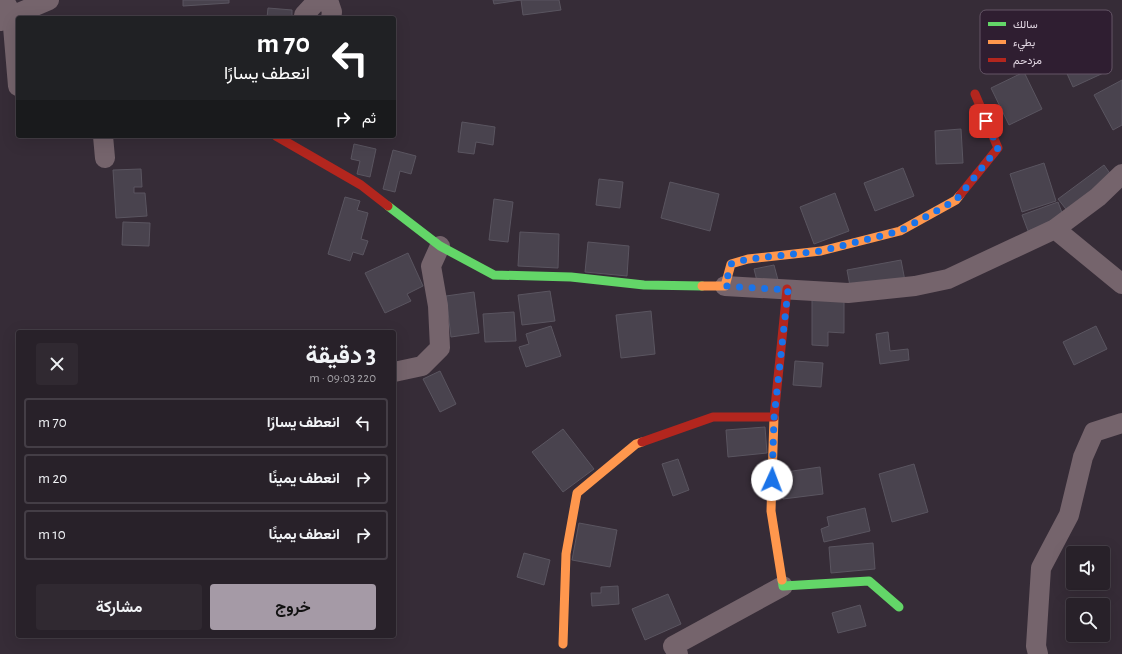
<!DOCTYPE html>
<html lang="ar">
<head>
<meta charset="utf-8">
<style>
	:root { --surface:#282129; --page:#302931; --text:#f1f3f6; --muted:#a5a3a8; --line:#443e46; --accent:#a59aa6 }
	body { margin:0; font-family:"Alegreya Sans",Vazirmatn,sans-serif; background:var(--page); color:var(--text); direction:rtl; height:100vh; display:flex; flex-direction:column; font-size:15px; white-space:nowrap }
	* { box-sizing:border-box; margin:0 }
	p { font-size:13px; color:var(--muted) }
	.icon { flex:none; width:22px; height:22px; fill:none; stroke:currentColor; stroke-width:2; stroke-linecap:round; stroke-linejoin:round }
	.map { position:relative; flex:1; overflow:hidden; direction:ltr }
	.panel { position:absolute; left:16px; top:330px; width:380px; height:308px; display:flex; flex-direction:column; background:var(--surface); border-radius:4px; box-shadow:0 4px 16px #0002,0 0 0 1px var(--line); direction:rtl }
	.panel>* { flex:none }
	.top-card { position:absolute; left:16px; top:16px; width:380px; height:122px; border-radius:4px; box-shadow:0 4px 16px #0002,0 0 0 1px var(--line); direction:rtl; background:#202124; color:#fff; overflow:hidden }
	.controls { position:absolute; left:1066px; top:546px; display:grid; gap:8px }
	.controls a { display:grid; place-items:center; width:44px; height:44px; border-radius:4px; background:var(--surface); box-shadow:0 4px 16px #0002,0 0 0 1px var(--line); font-size:20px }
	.pin { position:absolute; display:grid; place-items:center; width:34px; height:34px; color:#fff; margin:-17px; border-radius:8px; box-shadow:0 2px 6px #0006 }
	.me { position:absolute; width:44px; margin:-22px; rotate:2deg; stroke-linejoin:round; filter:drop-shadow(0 0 3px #0008) }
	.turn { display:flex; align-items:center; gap:14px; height:84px; padding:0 20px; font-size:18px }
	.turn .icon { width:52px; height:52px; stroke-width:2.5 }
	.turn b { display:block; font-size:28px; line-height:34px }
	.then { display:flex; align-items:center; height:38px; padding:0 20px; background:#0003; gap:8px; font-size:15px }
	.round { display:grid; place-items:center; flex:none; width:42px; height:42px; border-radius:4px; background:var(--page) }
	.headline { display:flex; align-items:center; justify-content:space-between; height:68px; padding:0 20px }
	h1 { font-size:24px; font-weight:700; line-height:30px }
	.button { display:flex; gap:8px; margin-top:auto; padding:8px 20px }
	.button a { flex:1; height:46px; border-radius:4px; background:var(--accent); color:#111; font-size:16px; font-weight:700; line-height:46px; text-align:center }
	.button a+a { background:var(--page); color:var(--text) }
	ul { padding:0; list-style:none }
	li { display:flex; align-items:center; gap:12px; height:50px; margin:0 8px 6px; padding:0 12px; border:2px solid var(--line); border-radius:4px }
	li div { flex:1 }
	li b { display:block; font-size:15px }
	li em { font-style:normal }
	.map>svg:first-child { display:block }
	.building { fill:#49434e; stroke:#5a5560 }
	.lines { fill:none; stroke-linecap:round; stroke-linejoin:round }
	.street { stroke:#75646c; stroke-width:20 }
	.fast { stroke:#63d668; stroke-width:9 }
	.slow { stroke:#ff974d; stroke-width:9 }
	.jam { stroke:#b3261e; stroke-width:9 }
	.route { stroke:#1a73e8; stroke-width:7; stroke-dasharray:0 12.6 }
	.key { fill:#2f1e31; stroke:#645566; stroke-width:1 }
	.key-label { font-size:11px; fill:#e1d6e2 }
</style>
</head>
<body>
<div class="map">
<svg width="1122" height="654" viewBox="0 0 1122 654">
	<rect width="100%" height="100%" fill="#362c37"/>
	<path class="building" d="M183 0H229V3L183 6Z
		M493 0H559L561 10 523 15 521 0 494 4Z
		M268 8 292 10V18H267Z
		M1096 41 1110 70 1073 87 1060 58Z
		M1024 72 1042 109 1009 125 991 88Z
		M1122 80V125L1113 130 1094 95Z
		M462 122 495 127 493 145 476 142 474 154 458 152Z
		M961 129 963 163 936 164 935 131Z
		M354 144 376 149 370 177 357 174 360 161 351 159Z
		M393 150 416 156 411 174 400 171 395 192 383 189Z
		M1044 163 1056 201 1022 212 1010 174Z
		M1104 165 1114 179 1069 213 1058 199Z
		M903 168 914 196 875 211 864 183Z
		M141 169 142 187H134V193H145L147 216 116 218 113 170Z
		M599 179 623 182 620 208 596 205Z
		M670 182 719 194 710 231 661 218Z
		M835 193 849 231 814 244 800 207Z
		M345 197 360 201 357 210 368 213 361 239 368 241 363 255 353 252 350 261 328 254Z
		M494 199 513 202 508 242 489 240Z
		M1058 202 1064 218 1028 231 1022 215Z
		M123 222 150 223 149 246 122 245Z
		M520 232 559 234 558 268 518 266Z
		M588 242 629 246 627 276 585 272Z
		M408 253 423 286 407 294 411 301 385 313 365 273Z
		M901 260 905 281 850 286 847 270Z
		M774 265 778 280 758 285 754 269Z
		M550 291 555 321 522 325 518 295Z
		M474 292 479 333 451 337 446 296Z
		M812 299H844V333L828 332V346L812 345Z
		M651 311 655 354 621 358 616 315Z
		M514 312 516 341 485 342 483 314Z
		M551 326 561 356 526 367 519 347 529 344 526 334Z
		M1096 326 1107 349 1074 365 1063 342Z
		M888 332 890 351 908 349 909 360 880 364 876 334Z
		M795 361 823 363 821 387 793 385Z
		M440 371 456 404 440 412 423 379Z
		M765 427 767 453 728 457 726 430Z
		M563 429 594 469 563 492 532 452Z
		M678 459 689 490 673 496 662 464Z
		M914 464 928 512 892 522 879 474Z
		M820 467 823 494 783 499 779 473Z
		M865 508 870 531 824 542 821 529 829 526 827 517Z
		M579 523 617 530 610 567 572 560Z
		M873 543 875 569 831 573 829 547Z
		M524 553 550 560 544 585 517 577Z
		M618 586 619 604 592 606 591 593H601V587Z
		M668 594 681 624 645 640 632 609Z
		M860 605 866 626 838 633 832 613Z"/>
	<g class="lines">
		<path class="street" d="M4 0 12 15 18 86
			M328 0 332 12 331 18
			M304 15 318 0
			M0 21 49 0
			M103 136 105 158
			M1055 229 1122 284
			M725 286 848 293 915 286 948 279 1055 229 1098 197 1122 174
			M394 372 422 366 440 348 438 306 431 266 440 246
			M678 654 673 646 783 586
			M1038 654 1036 646 1041 568 1069 515 1083 457 1094 432 1122 423"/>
		<path class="fast" d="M388 206 440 246 494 275 571 277 644 285 702 286
			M782 580 783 586 869 581 899 607"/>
		<path class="slow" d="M702 286H725L731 264 748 259 821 251 900 231 956 200 960 195
			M774 417 771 511 782 580
			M563 644 566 554 577 493 636 444 642 442"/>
		<path class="jam" d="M276 136 361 185 388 206
			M960 195 998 148 975 94
			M642 442 713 417H774L787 289"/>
	</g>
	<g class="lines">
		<path class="route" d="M772 480 774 418 788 290 725 286 731 264 748 259 821 251 900 231 956 200 998 148 986 121"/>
	</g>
	<rect x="980" y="10" width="132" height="64" rx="6" class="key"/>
	<rect x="988" y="22" width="18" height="4" fill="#63d668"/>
	<rect x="988" y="40" width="18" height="4" fill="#ff974d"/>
	<rect x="988" y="58" width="18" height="4" fill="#b3261e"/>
	<g class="key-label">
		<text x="1013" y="28">سالك</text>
		<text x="1013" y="46">بطيء</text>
		<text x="1013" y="64">مزدحم</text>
	</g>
</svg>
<div class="controls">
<a><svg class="icon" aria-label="sound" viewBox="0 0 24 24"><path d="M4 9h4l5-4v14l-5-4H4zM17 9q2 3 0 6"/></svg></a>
<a><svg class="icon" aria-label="search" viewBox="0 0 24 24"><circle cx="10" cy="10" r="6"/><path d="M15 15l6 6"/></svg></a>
</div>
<div class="pin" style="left:986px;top:121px;background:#d93025"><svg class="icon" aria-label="arrive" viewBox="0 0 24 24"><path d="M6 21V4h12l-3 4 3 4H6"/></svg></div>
<svg class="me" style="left:772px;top:480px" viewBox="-20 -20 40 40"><circle r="19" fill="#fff"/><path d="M0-13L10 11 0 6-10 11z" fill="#1a73e8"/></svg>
<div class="top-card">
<div class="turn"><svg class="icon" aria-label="left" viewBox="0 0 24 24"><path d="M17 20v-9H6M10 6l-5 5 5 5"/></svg><div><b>70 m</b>انعطف يسارًا</div></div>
<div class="then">ثم<svg class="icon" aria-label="right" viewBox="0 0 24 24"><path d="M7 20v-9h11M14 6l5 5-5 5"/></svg></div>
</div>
<section class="panel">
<div class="headline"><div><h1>3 دقيقة</h1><p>220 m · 09:03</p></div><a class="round"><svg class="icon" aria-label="close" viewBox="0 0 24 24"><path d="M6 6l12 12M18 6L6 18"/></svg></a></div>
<ul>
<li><svg class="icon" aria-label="left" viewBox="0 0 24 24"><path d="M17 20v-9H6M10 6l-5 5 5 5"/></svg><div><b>انعطف يسارًا</b></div><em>70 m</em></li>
<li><svg class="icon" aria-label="right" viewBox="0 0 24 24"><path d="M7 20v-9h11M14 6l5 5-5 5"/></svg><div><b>انعطف يمينًا</b></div><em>20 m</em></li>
<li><svg class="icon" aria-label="right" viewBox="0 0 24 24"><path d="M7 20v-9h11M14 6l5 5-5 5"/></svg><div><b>انعطف يمينًا</b></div><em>10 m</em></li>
</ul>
<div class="button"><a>خروج</a><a>مشاركة</a></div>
</section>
</div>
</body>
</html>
